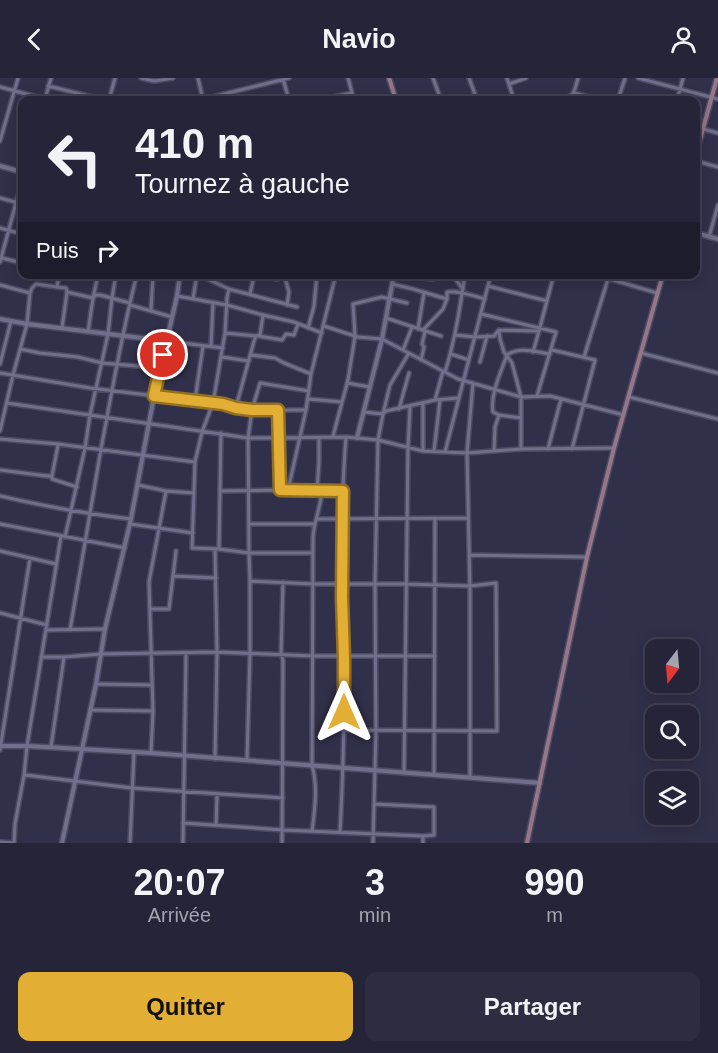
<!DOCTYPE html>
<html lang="fr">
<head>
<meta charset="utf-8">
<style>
	:root { --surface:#252438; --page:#2d2c40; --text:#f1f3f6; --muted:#a3a4ae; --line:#424153; --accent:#e3ae34 }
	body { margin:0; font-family:Helvetica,sans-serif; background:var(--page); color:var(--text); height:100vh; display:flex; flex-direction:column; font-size:22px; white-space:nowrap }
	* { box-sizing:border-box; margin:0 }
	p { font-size:20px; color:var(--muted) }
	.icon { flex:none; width:33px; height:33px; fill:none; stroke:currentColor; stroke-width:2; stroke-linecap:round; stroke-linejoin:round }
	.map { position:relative; height:765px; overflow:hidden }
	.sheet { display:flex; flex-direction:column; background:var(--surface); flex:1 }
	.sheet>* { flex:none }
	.top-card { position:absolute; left:18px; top:18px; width:682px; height:183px; border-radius:12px; box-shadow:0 3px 15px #0003,0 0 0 2px var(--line); background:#252438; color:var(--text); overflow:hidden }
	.needle { width:39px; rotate:196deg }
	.tools { position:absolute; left:645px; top:561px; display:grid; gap:12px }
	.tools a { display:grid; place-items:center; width:54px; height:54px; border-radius:12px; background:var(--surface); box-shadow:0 3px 15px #0003,0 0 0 2px var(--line); font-size:30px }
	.pin { position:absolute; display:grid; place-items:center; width:51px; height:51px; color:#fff; margin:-26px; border:3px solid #fff; border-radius:50%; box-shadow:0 2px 6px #0007 }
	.me { position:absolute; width:66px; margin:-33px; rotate:0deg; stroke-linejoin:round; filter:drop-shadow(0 0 4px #0008) }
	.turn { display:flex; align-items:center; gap:21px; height:126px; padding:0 18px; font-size:27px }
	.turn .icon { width:78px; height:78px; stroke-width:2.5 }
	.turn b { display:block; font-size:42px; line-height:51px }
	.then { display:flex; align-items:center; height:57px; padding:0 18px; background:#0003; gap:12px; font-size:22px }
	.eta { display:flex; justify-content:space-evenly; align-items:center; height:102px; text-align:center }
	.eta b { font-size:36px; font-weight:700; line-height:42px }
	.action { display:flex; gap:12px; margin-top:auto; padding:12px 18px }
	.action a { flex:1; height:69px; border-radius:12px; background:var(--accent); color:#111; font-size:24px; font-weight:700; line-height:69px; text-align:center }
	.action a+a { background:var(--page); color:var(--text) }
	header { display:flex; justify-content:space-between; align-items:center; height:78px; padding:0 18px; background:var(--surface); font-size:27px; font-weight:700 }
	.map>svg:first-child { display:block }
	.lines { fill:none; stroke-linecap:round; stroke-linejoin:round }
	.minor-casing { stroke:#4c4b60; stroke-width:6 }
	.tertiary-casing { stroke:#4c4b60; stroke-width:7 }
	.secondary-casing { stroke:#4c4b60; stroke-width:7 }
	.minor { stroke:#6f6f8d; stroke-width:3 }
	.tertiary { stroke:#6f6f8d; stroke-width:4 }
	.secondary { stroke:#967688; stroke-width:4 }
	.route-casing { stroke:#947122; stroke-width:15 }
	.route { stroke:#e3ae34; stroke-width:10 }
</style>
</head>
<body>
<header><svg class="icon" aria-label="back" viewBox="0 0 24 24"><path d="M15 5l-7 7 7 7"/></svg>Navio<svg class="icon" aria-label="person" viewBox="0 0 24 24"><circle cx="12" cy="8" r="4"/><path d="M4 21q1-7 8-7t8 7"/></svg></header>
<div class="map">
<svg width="718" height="765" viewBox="0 0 718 765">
	<rect width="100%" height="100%" fill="#31304a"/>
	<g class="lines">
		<g class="minor-casing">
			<path id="minor" d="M141 0 154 3 173 0
				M198 0 203 22
				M348 0 354 22
				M433 0 441 22
				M469 0 477 22
				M507 0 514 22
				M638 0 718 21
				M283 1 289 22
				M509 6 526 0
				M48 8 105 22
				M0 9 45 21
				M574 15 601 22
				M45 21 51 0
				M109 22 115 0
				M200 22 289 0
				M317 22 352 15
				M559 22C575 18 574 15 578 0
				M618 22 625 0
				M677 22 683 0
				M703 51 718 55
				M0 63 18 0
				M696 83 718 89
				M0 120 22 126
				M0 150 22 156
				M709 159 718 127
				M2 180 22 185
				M0 184 22 103
				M81 196 97 201 93 220 88 254
				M279 196 285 200 289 214 287 227
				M318 196 336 198
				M419 196 422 200 434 201 437 196
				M450 196 453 198 463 211
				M593 196 657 215
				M259 197 277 201 278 196
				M392 206 413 211 447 221 443 231 423 252
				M0 207 30 215
				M488 208 547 223
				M57 209 66 210 67 214
				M229 211 227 220 225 255 213 325 202 354 195 384 192 470 219 471 249 475 248 360 252 332 260 305 309 313
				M250 216 254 198 260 196
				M177 218 227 227 263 237
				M193 221 197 196 229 211 297 229
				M447 221V214C459 212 473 218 485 221
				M130 227 172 239
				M151 232 153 196
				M481 236 556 254 537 318
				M386 240 441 258
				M324 248 358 259 382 261 458 301 521 319 550 318 624 337
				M62 250 67 214 93 220 96 217H100L130 225
				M308 250 314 228 317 196
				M418 251 424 215
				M499 252 500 261 504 274 512 285 521 319V371
				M225 255 256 258
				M455 257 475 259 494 258 499 252 539 253 554 196
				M259 258 282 262 286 256 294 257 298 246
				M166 263 223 270
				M211 268 213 225
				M20 271 40 275 78 279 102 285 160 290
				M403 272 412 249
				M552 272 595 282 572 371
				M533 274 539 253
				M641 275 718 295
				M451 276 469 282
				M251 277 275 280 284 285 311 296
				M222 279 249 283
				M584 279 608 201
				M421 282 424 269 422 266 425 254
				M480 284 487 258
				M0 286 11 243
				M445 294C455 262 460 230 465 196
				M0 295 90 310 223 326C250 334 278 332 306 332
				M347 305 370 309
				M629 319 718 341
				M308 321 342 324
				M195 322 203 268
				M435 322 443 293
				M7 325 248 360 346 359 378 362 423 373 467 375 521 371 614 370
				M423 326V373
				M236 329 254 263 256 258 260 257 263 237 294 244 322 255
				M399 331 409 295
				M364 334 383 336 390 307 409 275
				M521 340 499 337 493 334C490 316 501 294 507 277 519 268 536 274 550 276
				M0 353 13 297 27 246 30 215 32 210 36 206 57 209 59 196
				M333 358 348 302 355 258 353 226 382 219 407 225
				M0 361 58 366 195 384
				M548 371 561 321
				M434 373 440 322
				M494 373 495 349 499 337
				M445 374 491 196
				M0 392 47 398H52V401L77 409
				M52 398 58 367
				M138 407 166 413 194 415
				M280 412 343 413
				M288 412 306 332 311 296 336 196
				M317 412 319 384V360
				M220 413 280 412 278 332
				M0 418C43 428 87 436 131 441
				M317 441 468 440
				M0 446 125 470
				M130 446 193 455
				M249 446H314
				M65 459 85 370 90 337 108 256 112 220 116 196
				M219 470 221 355
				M0 473 56 486
				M313 475H249L250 503 313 506H406L470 508 496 505 497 653 344 652
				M469 477 587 479
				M174 498 216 500
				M150 531H169L176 473
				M0 535 47 547
				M47 552 105 551
				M70 552C80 492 90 432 101 371 112 313 122 254 137 196
				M41 579H64L101 576 217 574 313 578H435
				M96 606 152 607
				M90 632 153 633
				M51 669 64 579
				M0 672 30 480
				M151 675 153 633 149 504 166 413
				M215 681 217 574 215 471
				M247 682 250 575V503
				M404 694 408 370 410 329
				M434 696 435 440
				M25 697 132 710 283 720
				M470 699V513L467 375 473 305
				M374 726 434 729V757L423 758
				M183 745 283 752 423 758V765
				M216 747 217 716
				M312 753C315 730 318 709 312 687L313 459C314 443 321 429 322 412
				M340 754C343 696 345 637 344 579 342 506 340 432 346 359
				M0 764 14 765
				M14 765 15 746 24 697 27 668 61 458
				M130 765 134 674
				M183 765 186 575
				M282 765 283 582 281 577 283 504
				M373 765 376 653 375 506 378 362 383 336 386 333 435 322 459 320"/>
		</g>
		<g class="tertiary-casing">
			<path id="tertiary" d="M0 88 22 94
				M696 155 718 161
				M0 241 27 246 166 263
				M357 360 382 261 394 196
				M0 668H27L151 675 540 705
				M62 765 96 606 105 551 131 441 154 318 177 218 180 196"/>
		</g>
		<g class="secondary-casing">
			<path id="secondary" d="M389 0 396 22
				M696 76 717 0
				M527 765 587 479 614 370 663 196"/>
		</g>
		<use href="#minor" class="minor"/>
		<use href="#tertiary" class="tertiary"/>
		<use href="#secondary" class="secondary"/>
	</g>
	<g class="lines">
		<g class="route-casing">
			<path id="route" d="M163 277 154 318 223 326 236 330 252 332H278L280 412 343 413 342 519 344 580V634"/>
		</g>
		<use href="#route" class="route"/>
	</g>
</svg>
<div class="tools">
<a><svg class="needle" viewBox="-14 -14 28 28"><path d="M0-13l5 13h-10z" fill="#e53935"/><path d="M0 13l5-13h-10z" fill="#a3a4ae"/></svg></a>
<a><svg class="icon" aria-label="search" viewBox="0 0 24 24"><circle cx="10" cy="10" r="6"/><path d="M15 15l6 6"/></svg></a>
<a><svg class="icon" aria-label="layers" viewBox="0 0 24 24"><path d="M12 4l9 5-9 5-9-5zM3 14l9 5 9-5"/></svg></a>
</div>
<div class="pin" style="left:163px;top:277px;background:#d93025"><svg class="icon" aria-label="arrive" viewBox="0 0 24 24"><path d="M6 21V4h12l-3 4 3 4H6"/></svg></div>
<svg class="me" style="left:344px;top:634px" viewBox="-20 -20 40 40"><path d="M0-17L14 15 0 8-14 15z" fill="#e3ae34" stroke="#fff" stroke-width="4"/></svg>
<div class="top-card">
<div class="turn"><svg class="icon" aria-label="left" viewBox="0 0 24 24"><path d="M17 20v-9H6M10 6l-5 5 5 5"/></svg><div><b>410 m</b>Tournez à gauche</div></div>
<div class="then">Puis<svg class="icon" aria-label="right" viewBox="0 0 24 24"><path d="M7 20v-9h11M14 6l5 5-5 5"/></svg></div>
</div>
</div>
<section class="sheet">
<div class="eta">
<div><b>20:07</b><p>Arrivée</p></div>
<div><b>3</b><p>min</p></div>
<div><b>990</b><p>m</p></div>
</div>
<div class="action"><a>Quitter</a><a>Partager</a></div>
</section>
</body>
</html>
